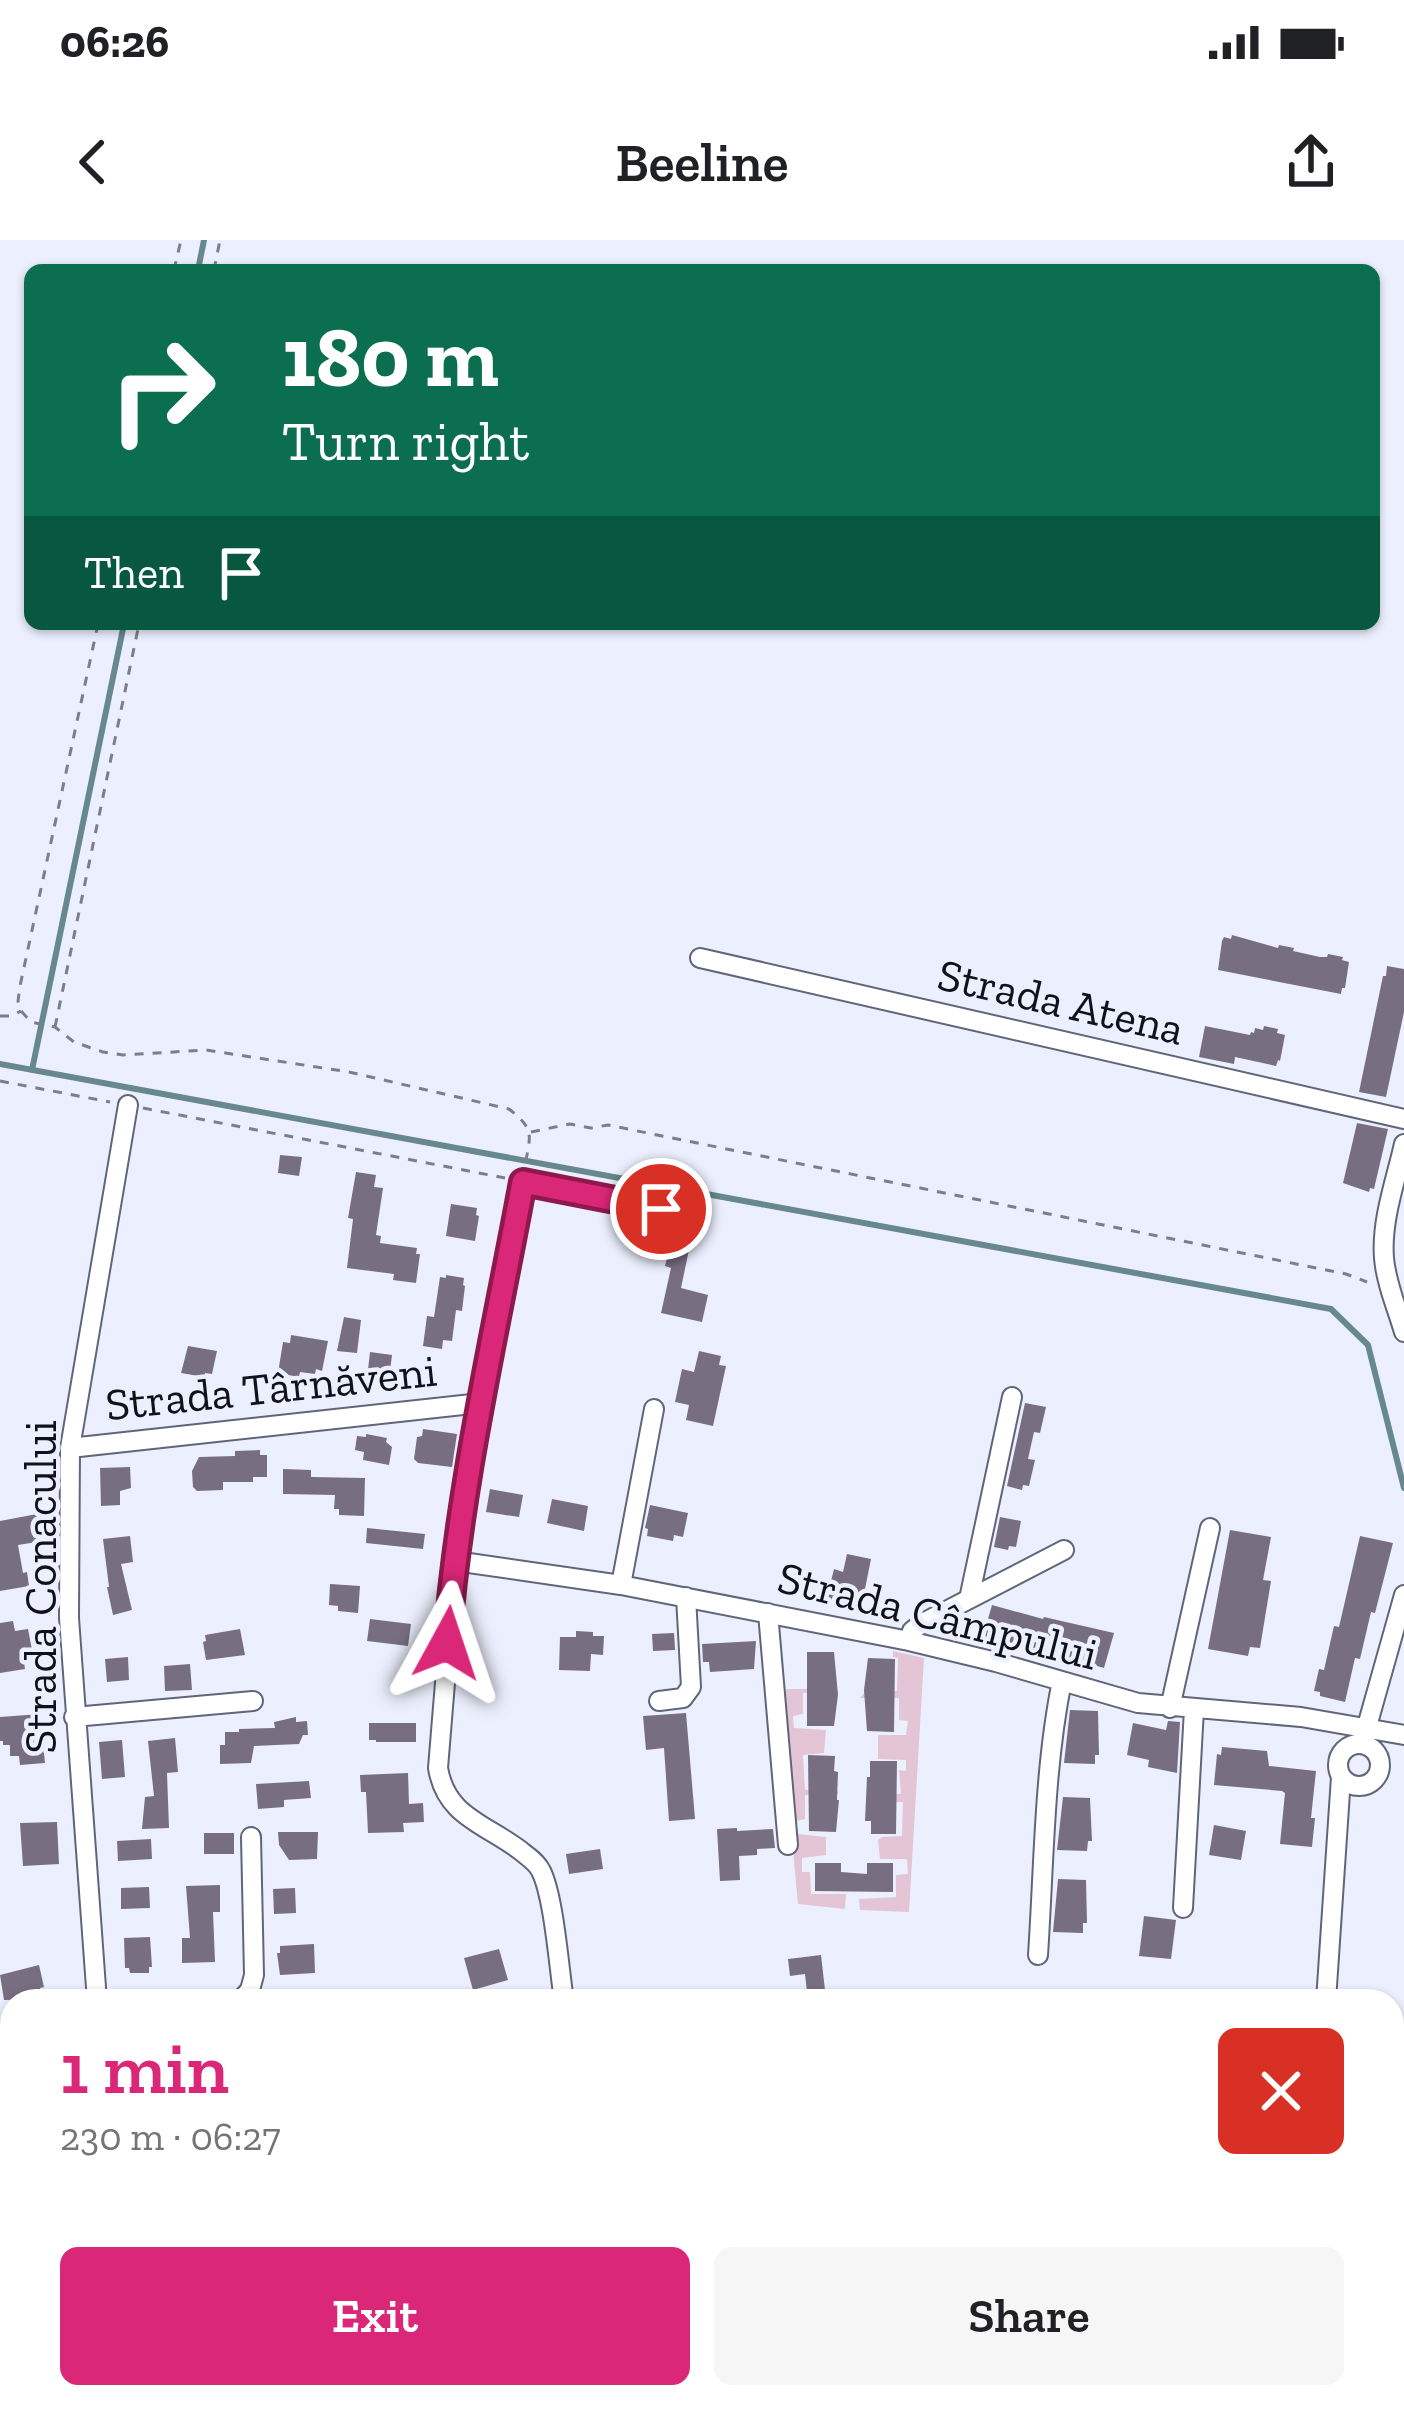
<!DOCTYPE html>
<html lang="en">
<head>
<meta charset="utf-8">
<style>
	:root { --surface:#fff; --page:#f6f6f6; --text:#202124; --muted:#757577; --accent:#db2777 }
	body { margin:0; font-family:"Zilla Slab",serif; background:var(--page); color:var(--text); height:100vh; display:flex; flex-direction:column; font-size:45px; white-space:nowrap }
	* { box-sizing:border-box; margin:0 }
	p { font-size:39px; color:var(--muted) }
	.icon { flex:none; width:66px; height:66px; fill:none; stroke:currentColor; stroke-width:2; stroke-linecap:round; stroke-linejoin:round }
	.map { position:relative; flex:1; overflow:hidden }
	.sheet { position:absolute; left:0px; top:1749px; width:1404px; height:420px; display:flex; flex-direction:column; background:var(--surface); border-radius:36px 36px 0 0; box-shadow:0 3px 9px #0004 }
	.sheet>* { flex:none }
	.banner { position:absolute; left:24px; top:24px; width:1356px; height:366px; border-radius:18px; box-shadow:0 3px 9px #0004; background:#0b6e4f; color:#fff; overflow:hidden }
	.pin { position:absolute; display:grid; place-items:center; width:102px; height:102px; color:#fff; margin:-51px; border:6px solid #fff; border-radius:50%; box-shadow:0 3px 12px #0007 }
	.me { position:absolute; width:132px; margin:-66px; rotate:5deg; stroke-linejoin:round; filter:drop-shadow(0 0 9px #0008) }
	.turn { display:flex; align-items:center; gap:42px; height:252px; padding:0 60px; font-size:54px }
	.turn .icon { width:156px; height:156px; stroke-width:2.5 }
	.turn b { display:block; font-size:84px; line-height:102px }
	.then { display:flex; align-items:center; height:114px; padding:0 60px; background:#0003; gap:24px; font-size:45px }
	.round { display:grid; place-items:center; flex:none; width:126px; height:126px; border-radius:18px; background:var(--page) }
	.headline { display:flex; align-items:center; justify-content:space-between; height:204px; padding:0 60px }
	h1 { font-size:72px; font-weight:600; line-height:90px; color:var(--accent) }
	.cta { display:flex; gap:24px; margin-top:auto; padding:24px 60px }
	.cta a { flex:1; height:138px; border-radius:18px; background:var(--accent); color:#fff; font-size:48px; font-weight:600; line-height:138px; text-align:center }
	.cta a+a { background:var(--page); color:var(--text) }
	.status { display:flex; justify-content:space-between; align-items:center; height:84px; padding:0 60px; background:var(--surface); direction:ltr }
	.status svg { height:33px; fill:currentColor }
	header { display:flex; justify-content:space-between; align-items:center; height:156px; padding:0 60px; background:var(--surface); font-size:54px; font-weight:600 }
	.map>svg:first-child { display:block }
	.green { fill:#e3c5d6 }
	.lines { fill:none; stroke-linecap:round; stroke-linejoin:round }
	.stream { stroke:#67888f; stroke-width:6 }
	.building { fill:#786e81 }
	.minor-casing { stroke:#616579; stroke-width:22 }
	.path { stroke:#7c7f8a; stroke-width:3; stroke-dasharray:9 9; stroke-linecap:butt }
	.minor { stroke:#fff; stroke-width:18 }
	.route-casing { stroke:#8e194d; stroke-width:30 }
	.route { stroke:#db2777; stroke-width:21 }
	.labels { text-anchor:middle; stroke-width:9; stroke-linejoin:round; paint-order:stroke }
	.street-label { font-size:45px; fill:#101119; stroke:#ecf0fe }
</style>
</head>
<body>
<div class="status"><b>06:26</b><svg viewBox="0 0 49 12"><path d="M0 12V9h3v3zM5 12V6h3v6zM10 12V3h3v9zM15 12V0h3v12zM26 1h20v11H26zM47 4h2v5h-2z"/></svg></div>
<header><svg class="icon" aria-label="back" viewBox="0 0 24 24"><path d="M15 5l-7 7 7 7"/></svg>Beeline<svg class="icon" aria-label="share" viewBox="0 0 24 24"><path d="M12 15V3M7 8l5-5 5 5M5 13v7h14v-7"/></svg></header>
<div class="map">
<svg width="1404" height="2169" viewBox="0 0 1404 2169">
	<rect width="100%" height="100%" fill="#ecf0fe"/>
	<path class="green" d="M893 1411 924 1418 909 1672 860 1670 859 1659 896 1657V1635L908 1634 907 1619H880L878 1600 882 1597 902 1596 903 1562H867L866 1554H901L899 1530 906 1531V1520L878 1519V1495H906L908 1481 899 1480V1458H860L865 1452 897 1451 898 1418 893 1417Z
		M778 1449H837L838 1452 803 1453V1474L793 1476 794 1488 826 1490 824 1513 803 1515 805 1550 838 1551V1554L805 1555V1579L796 1581 798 1594 826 1597V1615L802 1618V1632H810L811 1654H846L845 1669 798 1664Z"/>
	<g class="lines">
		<path class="stream" d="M198 30 204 0
			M0 824 1331 1069 1368 1105 1404 1248
			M32 830 124 384"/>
	</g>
	<path class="building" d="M1232 695 1278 708 1279 705 1294 708 1293 711 1320 717H1327L1328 714 1343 717 1342 720 1349 722 1345 748H1342L1341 754 1218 730 1222 701 1224 697 1231 699Z
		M1387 726 1404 729V772L1386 857 1359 852 1383 736H1386Z
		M1205 786 1250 795 1251 792 1254 793 1255 788 1263 790 1264 786 1278 789 1277 793 1285 795 1280 821 1278 820 1276 826 1235 817 1234 824 1199 817Z
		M1357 883 1388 889 1374 949 1370 948 1369 952 1343 943Z
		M280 915 302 917 299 936 278 933Z
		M356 932 376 935 374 947 383 948 376 995 381 996 380 1003 417 1008 416 1014H420L416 1043 393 1040 394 1034 347 1028 353 979 348 978Z
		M451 964 477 968 476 975 479 976 475 1001 446 996Z
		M671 1002 690 1005 681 1048 708 1055 702 1082 661 1073 671 1028 665 1026Z
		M446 1035 464 1038 463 1045 465 1046 462 1071 456 1070 452 1101 443 1100 442 1109 423 1106 427 1076 434 1077 440 1037 446 1038Z
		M344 1077 361 1080 357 1113 337 1111Z
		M291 1095 328 1101 322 1131 316 1129 315 1134 300 1132 299 1137 278 1133 283 1102 290 1103Z
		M188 1106 217 1111 212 1134 205 1133V1137L181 1133Z
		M699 1111 721 1116 719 1125 726 1126 713 1186 686 1180 689 1165 675 1162 682 1129 694 1132Z
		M370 1112 392 1115 388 1147 375 1145V1141L367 1139Z
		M1025 1163 1046 1167 1040 1193 1034 1192 1028 1219 1035 1220 1029 1246 1023 1245 1022 1250 1007 1246Z
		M423 1189 457 1194 452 1227 418 1223 414 1219 417 1197 422 1196Z
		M366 1194 387 1198 386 1202 392 1207 389 1225 363 1220 364 1212 355 1210 357 1196 366 1197Z
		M260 1210V1215H267V1237H253V1242H223V1250L197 1251 193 1247 192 1231 199 1217 235 1216V1211Z
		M130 1227 131 1248 120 1251V1265L101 1266 100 1228Z
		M283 1229 311 1230V1237L365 1238 364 1276 339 1275V1269H334L335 1255 283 1254Z
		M490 1249 523 1255 519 1277 486 1272Z
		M552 1259 588 1266 584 1291 547 1283Z
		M650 1265 688 1273 683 1297 674 1295 673 1301 647 1296 648 1289 645 1288Z
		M37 1274 43 1301 18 1305 23 1333 27 1332 29 1346 0 1351V1281Z
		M1000 1277 1021 1281 1016 1307 1009 1306 1008 1310 994 1307Z
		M367 1288 425 1294 423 1309 366 1303Z
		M1230 1290 1271 1297 1263 1340 1271 1341 1260 1408 1250 1407 1248 1416 1208 1409Z
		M130 1296 133 1322 121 1324 132 1370 113 1375 107 1347H109L103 1299Z
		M1360 1296 1393 1303 1375 1373 1371 1372 1360 1419 1355 1418 1345 1462 1320 1456V1452L1314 1451 1319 1429 1324 1430 1334 1386 1339 1387Z
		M847 1314 871 1319 861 1369 826 1361 834 1329 843 1332Z
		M330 1344 360 1346 358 1373 338 1371V1366L329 1365Z
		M992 1365 1043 1379 1044 1377 1114 1393 1104 1428 1051 1413V1416L1016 1406 1015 1409 982 1400Z
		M370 1379 411 1384 408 1406 367 1401Z
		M13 1381 15 1391 28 1389 34 1420 24 1422 25 1429 0 1433V1383Z
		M240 1389 245 1415 206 1420 203 1402 206 1401 205 1395Z
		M576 1391 593 1392V1396H604L603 1415 591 1414 590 1431 559 1430 560 1397H576Z
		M674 1393 676 1424 675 1410 653 1411 652 1394Z
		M756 1401 754 1429 710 1432 709 1422H703L702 1404Z
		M807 1412H834L838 1455 834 1486H807Z
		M128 1417 129 1440 107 1442 105 1419Z
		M868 1418 895 1419 894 1492 867 1491 864 1450Z
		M190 1424 192 1450 165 1451 164 1426Z
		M1070 1470 1098 1471 1099 1515H1095V1524L1064 1523Z
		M686 1473 695 1579 669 1581 664 1508 646 1510 643 1476Z
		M40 1474 45 1523 20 1525 19 1516H10V1505H3V1501H0V1477Z
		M296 1477V1482L307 1481 308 1495H303L299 1504 254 1506 251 1523 220 1524V1505H225V1492H239V1489L275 1488 274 1482Z
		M1168 1481 1180 1482 1177 1533 1148 1527 1149 1520 1127 1515 1133 1483 1166 1490Z
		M369 1483H416V1502H376V1500H369Z
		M175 1498 178 1532 167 1533 169 1588 142 1589 145 1557 154 1556 148 1501Z
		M122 1500 125 1537 102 1539 99 1502Z
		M1222 1507 1267 1511 1269 1526 1316 1531 1311 1578H1315L1312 1607 1280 1604 1285 1553 1282 1551 1214 1545 1217 1514 1221 1515Z
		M808 1515 835 1516 834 1531 838 1532 837 1560H839L836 1592 809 1591Z
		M870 1521H897L896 1594H871V1581H865L867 1537H870Z
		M408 1533 409 1564 423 1563 424 1582 403 1583 404 1592 368 1593 366 1552H361L360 1535Z
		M309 1541 311 1558 284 1560V1567L258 1569 256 1544Z
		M1063 1557 1090 1558 1092 1601H1088L1087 1611 1057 1610Z
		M57 1582 59 1624 23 1626 20 1583Z
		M1214 1585 1246 1591 1241 1620 1209 1615Z
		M737 1588V1591L773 1589 775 1608 757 1609V1615L739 1616 740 1640 720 1641 717 1589Z
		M278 1592H318L317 1619 289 1620 279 1605Z
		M204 1593H234V1614H204Z
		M151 1599 152 1619 118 1621 117 1601Z
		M600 1609 603 1629 569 1634 566 1614Z
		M815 1623H841V1632L867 1634V1623H893V1652L815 1651Z
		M1058 1639 1086 1640 1087 1683H1083V1693L1053 1692Z
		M220 1645V1672H213L215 1722 182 1723V1698H190L186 1646Z
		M149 1647 150 1668 121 1669V1648Z
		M295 1648 296 1673 274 1674 273 1649Z
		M1144 1676 1176 1680 1171 1719 1139 1716Z
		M150 1697 152 1727H149V1733H130L129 1728H125L124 1698Z
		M314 1704 315 1733 280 1735 277 1713H280V1706Z
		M499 1709 508 1740 473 1750 464 1718Z
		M821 1715 825 1750 807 1752 805 1734 790 1736 788 1719Z
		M39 1725 44 1747 40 1748 43 1759 4 1760 0 1735Z"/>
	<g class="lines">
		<g class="minor-casing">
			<path id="minor" d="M700 718 1404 879
				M1404 904C1396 940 1381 980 1384 1018 1386 1043 1397 1068 1404 1092
				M70 1208 481 1163
				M455 1321 621 1345 909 1401 996 1422 1138 1463 1301 1477 1404 1495
				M621 1345 654 1169
				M969 1359 1012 1157
				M768 1373 788 1605
				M909 1401 912 1391 921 1384 1064 1310
				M659 1461 683 1458 691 1447 686 1357
				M1170 1468 1210 1288
				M74 1477 253 1461
				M1338 1525a21 21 0 1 1 42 0a21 21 0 1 1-42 0Z
				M1362 1504 1404 1355
				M1183 1668 1194 1469
				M1038 1715C1044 1626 1044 1528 1062 1441
				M97 1761 69 1378 70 1208 128 865
				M240 1761 250 1750 254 1735 251 1597
				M564 1761C559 1728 554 1657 541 1631 537 1622 528 1617 521 1611 486 1584 446 1577 438 1528L455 1321 481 1163 523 942 656 966 664 975V990
				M1326 1761 1341 1537
				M0 2013 12 2035
				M75 2157 80 2169
				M628 2157 630 2169
				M853 2157 854 2169
				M1285 2169 1286 2157"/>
		</g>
		<path class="path" d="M174 30 181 0
			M214 30 220 0
			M98 384 20 746 18 761 21 771 31 782 55 787 74 802 103 812 123 815 206 810 349 832 509 869C536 890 530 895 525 926
			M0 776H11L21 771
			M55 787 139 384
			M0 841 110 862
			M143 868 505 938
			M531 892 570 884 591 888 608 885 1346 1034 1367 1042"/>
		<use href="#minor" class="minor"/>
	</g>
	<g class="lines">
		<g class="route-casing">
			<path id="route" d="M447 1403C459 1248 495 1094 523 942L661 969"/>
		</g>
		<use href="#route" class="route"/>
	</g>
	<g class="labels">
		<g class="street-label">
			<text transform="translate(1061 761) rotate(13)" y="16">Strada Atena</text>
			<text transform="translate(271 1147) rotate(-6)" y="16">Strada Târnăveni</text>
			<text transform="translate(40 1347) rotate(-90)" y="16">Strada Conacului</text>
			<text transform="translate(938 1375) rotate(14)" y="16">Strada Câmpului</text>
		</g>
	</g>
</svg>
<div class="pin" style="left:661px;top:969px;background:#d93025"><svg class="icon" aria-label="arrive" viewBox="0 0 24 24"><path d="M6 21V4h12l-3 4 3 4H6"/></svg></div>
<svg class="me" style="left:447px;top:1403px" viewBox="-20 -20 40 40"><path d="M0-17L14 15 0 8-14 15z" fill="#db2777" stroke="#fff" stroke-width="4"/></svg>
<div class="banner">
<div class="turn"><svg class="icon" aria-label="right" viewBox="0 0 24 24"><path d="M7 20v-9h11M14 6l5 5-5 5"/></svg><div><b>180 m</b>Turn right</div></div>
<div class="then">Then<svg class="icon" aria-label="arrive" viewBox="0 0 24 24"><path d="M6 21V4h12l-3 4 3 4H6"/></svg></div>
</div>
<section class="sheet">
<div class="headline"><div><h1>1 min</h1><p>230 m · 06:27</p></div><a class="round" style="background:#d93025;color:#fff"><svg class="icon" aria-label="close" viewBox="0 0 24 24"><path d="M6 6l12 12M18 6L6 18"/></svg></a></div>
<div class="cta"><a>Exit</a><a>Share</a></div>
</section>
</div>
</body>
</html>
